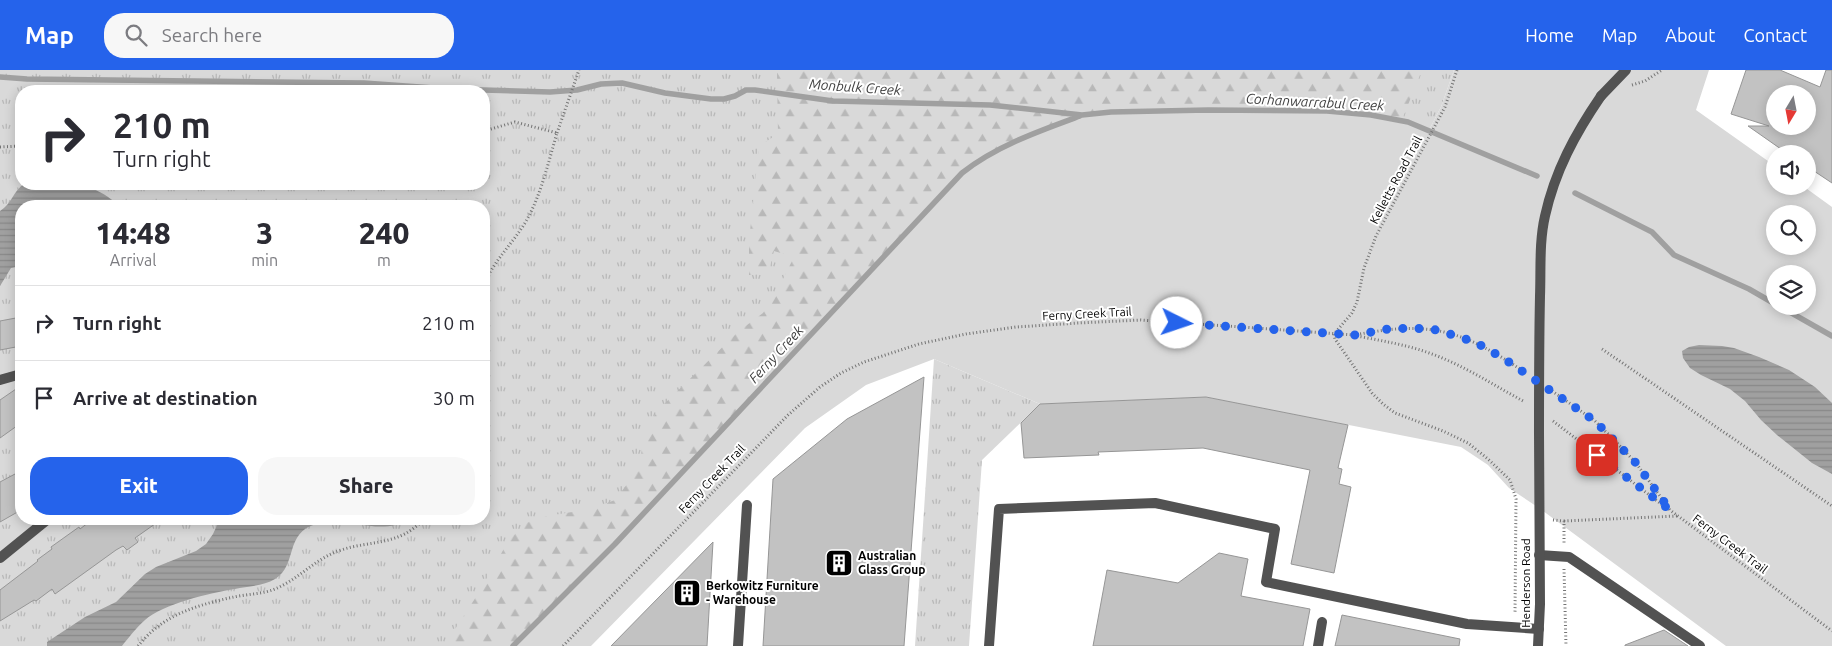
<!DOCTYPE html>
<html lang="en">
<head>
<meta charset="utf-8">
<style>
	:root { --surface:#fff; --page:#f7f7f7; --text:#2b2b33; --muted:#7c7c81; --line:#e1e1e2; --accent:#2563eb }
	body { margin:0; font-family:Ubuntu,sans-serif; background:var(--page); color:var(--text); height:100vh; display:flex; flex-direction:column; font-size:19px; white-space:nowrap }
	* { box-sizing:border-box; margin:0 }
	p { font-size:16px; color:var(--muted) }
	.icon { flex:none; width:28px; height:28px; fill:none; stroke:currentColor; stroke-width:2; stroke-linecap:round; stroke-linejoin:round }
	.map { position:relative; flex:1; overflow:hidden }
	.details { position:absolute; left:15px; top:130px; width:475px; height:325px; display:flex; flex-direction:column; background:var(--surface); border-radius:20px; box-shadow:0 2px 12px #0003 }
	.details>* { flex:none }
	.guide { position:absolute; left:15px; top:15px; width:475px; height:105px; border-radius:20px; box-shadow:0 2px 12px #0003; background:#fff; color:var(--text); overflow:hidden }
	.needle { width:32px; rotate:190deg }
	.tools { position:absolute; left:1766px; top:15px; display:grid; gap:10px }
	.tools a { display:grid; place-items:center; width:50px; height:50px; border-radius:50%; background:var(--surface); box-shadow:0 2px 12px #0003; font-size:25px }
	.pin { position:absolute; display:grid; place-items:center; width:42px; height:42px; color:#fff; margin:-21px; border-radius:10px; box-shadow:0 2px 8px #0006 }
	.me { position:absolute; width:55px; margin:-28px; rotate:94deg; stroke-linejoin:round; filter:drop-shadow(0 0 4px #0008) }
	.turn { display:flex; align-items:center; gap:18px; height:105px; padding:0 15px; font-size:22px }
	.turn .icon { width:65px; height:65px; stroke-width:2.5 }
	.turn b { display:block; font-size:35px; line-height:42px }
	.eta { display:flex; justify-content:space-evenly; align-items:center; height:85px; text-align:center }
	.eta b { font-size:30px; font-weight:800; line-height:35px }
	.action { display:flex; gap:10px; margin-top:auto; padding:10px 15px }
	.action a { flex:1; height:58px; border-radius:20px; background:var(--accent); color:#fff; font-size:20px; font-weight:800; line-height:58px; text-align:center }
	.action a+a { background:var(--page); color:var(--text) }
	ul { padding:0; list-style:none }
	li { display:flex; align-items:center; gap:15px; height:75px; padding:0 15px; border-top:1px solid var(--line) }
	li div { flex:1 }
	li b { display:block; font-size:19px }
	li em { font-style:normal }
	header { display:flex; align-items:center; gap:30px; box-sizing:border-box; height:70px; padding:0 25px; background:var(--accent); color:#fff }
	header strong { font-size:24px }
	nav { display:flex; gap:28px; margin-inline-start:auto; font-size:18px }
	.search { width:350px; height:45px; background:var(--page); display:flex; align-items:center; gap:12px; box-sizing:border-box; padding:0 18px; border-radius:20px; color:var(--muted); font-size:19px }
	.map>svg:first-child { display:block }
	.grass { fill:url(#grass-tufts); fill-rule:evenodd }
	.forest { fill:url(#forest-firs) }
	.park { fill:#d9d9d9; fill-rule:evenodd }
	.water { fill:url(#water-rules) }
	.lines { fill:none; stroke-linecap:round; stroke-linejoin:round }
	.stream { stroke:#a0a0a0; stroke-width:5.5 }
	.building { fill:#c2c2c2; stroke:#969696; fill-rule:evenodd }
	.path { stroke:#747474; stroke-width:3; stroke-dasharray:1 2.5; stroke-linecap:butt }
	.service { stroke:#525252; stroke-width:10 }
	.minor { stroke:#525252; stroke-width:10 }
	.minor-bridge { stroke:#525252; stroke-width:10 }
	.route { stroke:#2563eb; stroke-width:9; stroke-dasharray:0 16.2 }
	.labels { text-anchor:middle; stroke-width:4; stroke-linejoin:round; paint-order:stroke }
	.street-label { font-size:12px; fill:#000; stroke:#fff }
	.poi-label { font-size:12px; font-weight:bold; fill:#000; stroke:#fff; text-anchor:start }
	.water-label { font-size:14px; font-style:italic; fill:#414141; stroke:#fff }
</style>
</head>
<body>
<header>
<strong>Map</strong>
<div class="search"><svg class="icon" aria-label="search" viewBox="0 0 24 24"><circle cx="10" cy="10" r="6"/><path d="M15 15l6 6"/></svg>Search here</div>
<nav><a>Home</a><a>Map</a><a>About</a><a>Contact</a></nav>
</header>
<div class="map">
<svg width="1832" height="576" viewBox="0 0 1832 576">
	<defs>
		<pattern id="grass-tufts" width="24" height="20" patternUnits="userSpaceOnUse" patternTransform="scale(1.25)"><rect width="24" height="20" fill="#d9d9d9"/><path d="M3 7l-1-3M5 7V3M7 7l1-3M15 17l-1-3M17 17v-4M19 17l1-3" fill="none" stroke="#b8b8b8"/></pattern>
		<pattern id="forest-firs" width="22" height="20" patternUnits="userSpaceOnUse" patternTransform="scale(1.25)"><rect width="22" height="20" fill="#d9d9d9"/><path d="M5 1l3.5 6h-7zM16 11l3.5 6h-7z" fill="#b8b8b8"/></pattern>
		<pattern id="water-rules" width="6" height="5" patternUnits="userSpaceOnUse" patternTransform="scale(1.25)"><rect width="6" height="5" fill="#a0a0a0"/><path d="M0 2.5h6" fill="none" stroke="#888"/></pattern>
	</defs>
	<rect width="100%" height="100%" fill="#fff"/>
	<path class="grass" d="M0 0H1454L1441 37 1429 60 1408 52 1208 40 513 576H0ZM21 21H484V114H21ZM21 136H484V449H21Z
		M934 289 1040 334 982 390 969 576H915Z"/>
	<path class="forest" d="M785 0H1422L1375 117 1068 77 543 576H444L476 527 509 470 526 453 547 446 591 439 615 430 628 413 641 387 643 362 660 338 739 261 763 243 775 225 794 187 774 181 768 204 749 205V171L759 76 778 64 777 3Z"/>
	<path class="park" d="M1454 0H1709L1696 40 1775 96V116H1803L1832 137V576H1726L1539 438 1509 418 1488 395 1461 377 1206 327 1040 334 934 289 866 315 805 358 591 576H511L615 474 962 103 978 91 1043 59 1082 45 1111 42 1208 40 1327 41 1371 45 1408 52 1468 77 1429 60 1441 37ZM1775 144H1808V176H1775ZM1775 204H1808V236H1775Z"/>
	<path class="water" d="M24 114C60 114 91 108 119 136H21V196L11 198 0 216V141C12 134 13 121 24 114Z
		M1699 275 1722 276 1734 278 1759 287 1789 300 1815 317 1832 333V404L1812 393 1777 365 1761 350 1745 331 1730 319 1701 305 1690 298 1683 288 1682 281 1689 277Z
		M220 449H410C377 468 349 444 316 454 284 463 298 495 275 509 264 516 247 516 235 519 210 523 163 534 145 550 137 557 129 567 122 576H47V572L85 547 116 532 145 504 156 497 196 481 206 474 213 464Z"/>
	<g class="lines">
		<path class="stream" d="M0 7 27 9 364 13 448 19 550 22 577 20 601 14 622 13 665 23 711 29H724L735 26 746 20H755L833 31 990 35 1082 45 1111 42 1208 40 1327 41 1371 45 1408 52 1537 106
			M1575 123 1652 162 1674 185 1749 219 1775 234
			M1779 236 1832 266
			M513 576 615 474 962 103C996 76 1039 61 1080 46"/>
	</g>
	<path class="building" d="M1746 0H1780L1820 17 1826 0H1832V113L1808 97V84H1788L1748 56H1769L1731 44ZM1775 24H1808V56H1775Z
		M21 247V276L0 280V251Z
		M924 307 904 576H763L773 409 847 349Z
		M16 319 21 327V353L0 368V330Z
		M1206 327 1348 355 1338 398 1342 399 1339 414 1351 417 1334 503 1291 494 1310 400 1203 378 1098 382 1099 385 1024 388 1021 353 1040 334Z
		M15 404 21 416V440L0 452V412Z
		M93 449 97 454 104 449H162L135 468 138 472 127 480 123 476 116 480 55 524 52 519 36 531 34 530 0 551V520L38 491 37 490 52 479 51 477 79 457 80 459Z
		M713 472 707 576H611Z
		M1219 483 1248 489 1241 526 1310 539 1303 576H1093L1107 500 1178 513Z
		M1342 545 1460 569 1459 576H1335Z
		M1664 560 1688 576H1625V575Z"/>
	<g class="lines">
		<path class="path" d="M1457 0 1445 37 1376 166 1364 198 1357 232 1352 243 1334 264 1335 269 1372 323 1383 334 1395 343 1443 361 1468 373 1488 389 1510 410 1516 429 1515 544
			M1632 15 1645 11 1662 0
			M484 61 515 52 557 63C548 93 541 126 525 153 512 174 494 191 484 214
			M557 63 579 0
			M0 77 21 76
			M1357 266C1383 271 1408 275 1432 284 1465 296 1495 316 1525 332
			M1602 279 1832 436
			M1552 321 1595 351 1615 371 1636 393 1670 440 1832 561
			M1553 351 1665 437
			M1553 450 1564 451V473
			M1564 451 1677 446
			M1564 499 1566 576
			M138 576C144 569 151 561 160 555 180 540 210 532 234 527 248 524 263 524 275 519 299 509 316 488 341 480 372 470 399 476 424 449
			M563 576 788 345 820 317 841 303 864 292 919 274 966 264 1016 257 1078 253 1141 250 1355 265C1431 250 1462 260 1526 303"/>
		<path class="service" d="M0 310 21 304
			M1539 485 1569 487 1700 576
			M0 488 48 449
			M738 576 747 435
			M989 576 999 439 1155 433 1275 459 1266 512 1467 554 1539 559
			M1318 576 1322 552"/>
		<path class="minor" d="M1601 26 1626 0
			M1538 576 1540 534 1539 363"/>
		<path class="minor-bridge" d="M1539 363C1539 317 1539 272 1540 226 1541 199 1539 172 1545 146 1555 101 1575 64 1601 26"/>
	</g>
	<g class="lines">
		<path class="route" d="M1177 253 1355 265 1388 259 1413 258 1437 260 1475 272 1503 288 1595 351 1636 393 1670 440 1597 385"/>
	</g>
	<defs>
		<g id="building-square" transform="scale(1.4375)"><rect x="-9" y="-9" width="18" height="18" rx="4" fill="#000" stroke="#fff"/><path d="M-4-6H4V6H1V3H-1V6H-4ZM-2.5-4.3h1.7v1.8h-1.7ZM.8-4.3h1.7v1.8H.8ZM-2.5-1h1.7V.8h-1.7ZM.8-1h1.7V.8H.8Z" fill="#fff"/></g>
	</defs>
	<g fill-rule="evenodd">
		<use href="#building-square" x="839" y="493"/>
		<use href="#building-square" x="687" y="523"/>
	</g>
	<g class="labels">
		<g class="street-label">
			<text transform="translate(1396 110) rotate(-62)" y="4">Kelletts Road Trail</text>
			<text transform="translate(1087 244) rotate(-3)" y="4">Ferny Creek Trail</text>
			<text transform="translate(712 409) rotate(-46)" y="4">Ferny Creek Trail</text>
			<text transform="translate(1730 474) rotate(37)" y="4">Ferny Creek Trail</text>
			<text transform="translate(1526 513) rotate(-90)" y="4">Henderson Road</text>
		</g>
		<g class="poi-label">
			<text x="858" y="490">Australian<tspan x="858" dy="14">Glass Group</tspan></text>
			<text x="706" y="520">Berkowitz Furniture<tspan x="706" dy="14">- Warehouse</tspan></text>
		</g>
		<g class="water-label">
			<text transform="translate(855 17) rotate(4)" y="5">Monbulk Creek</text>
			<text transform="translate(1315 32) rotate(3)" y="5">Corhanwarrabul Creek</text>
			<text transform="translate(776 284) rotate(-47)" y="5">Ferny Creek</text>
		</g>
	</g>
</svg>
<div class="tools">
<a><svg class="needle" viewBox="-14 -14 28 28"><path d="M0-13l5 13h-10z" fill="#e53935"/><path d="M0 13l5-13h-10z" fill="#7c7c81"/></svg></a>
<a><svg class="icon" aria-label="sound" viewBox="0 0 24 24"><path d="M4 9h4l5-4v14l-5-4H4zM17 9q2 3 0 6"/></svg></a>
<a><svg class="icon" aria-label="search" viewBox="0 0 24 24"><circle cx="10" cy="10" r="6"/><path d="M15 15l6 6"/></svg></a>
<a><svg class="icon" aria-label="layers" viewBox="0 0 24 24"><path d="M12 4l9 5-9 5-9-5zM3 14l9 5 9-5"/></svg></a>
</div>
<div class="pin" style="left:1597px;top:385px;background:#d93025"><svg class="icon" aria-label="arrive" viewBox="0 0 24 24"><path d="M6 21V4h12l-3 4 3 4H6"/></svg></div>
<svg class="me" style="left:1177px;top:253px" viewBox="-20 -20 40 40"><circle r="19" fill="#fff"/><path d="M0-13L10 11 0 6-10 11z" fill="#2563eb"/></svg>
<div class="guide">
<div class="turn"><svg class="icon" aria-label="right" viewBox="0 0 24 24"><path d="M7 20v-9h11M14 6l5 5-5 5"/></svg><div><b>210 m</b>Turn right</div></div>
</div>
<section class="details">
<div class="eta">
<div><b>14:48</b><p>Arrival</p></div>
<div><b>3</b><p>min</p></div>
<div><b>240</b><p>m</p></div>
</div>
<ul>
<li><svg class="icon" aria-label="right" viewBox="0 0 24 24"><path d="M7 20v-9h11M14 6l5 5-5 5"/></svg><div><b>Turn right</b></div><em>210 m</em></li>
<li><svg class="icon" aria-label="arrive" viewBox="0 0 24 24"><path d="M6 21V4h12l-3 4 3 4H6"/></svg><div><b>Arrive at destination</b></div><em>30 m</em></li>
</ul>
<div class="action"><a>Exit</a><a>Share</a></div>
</section>
</div>
</body>
</html>
